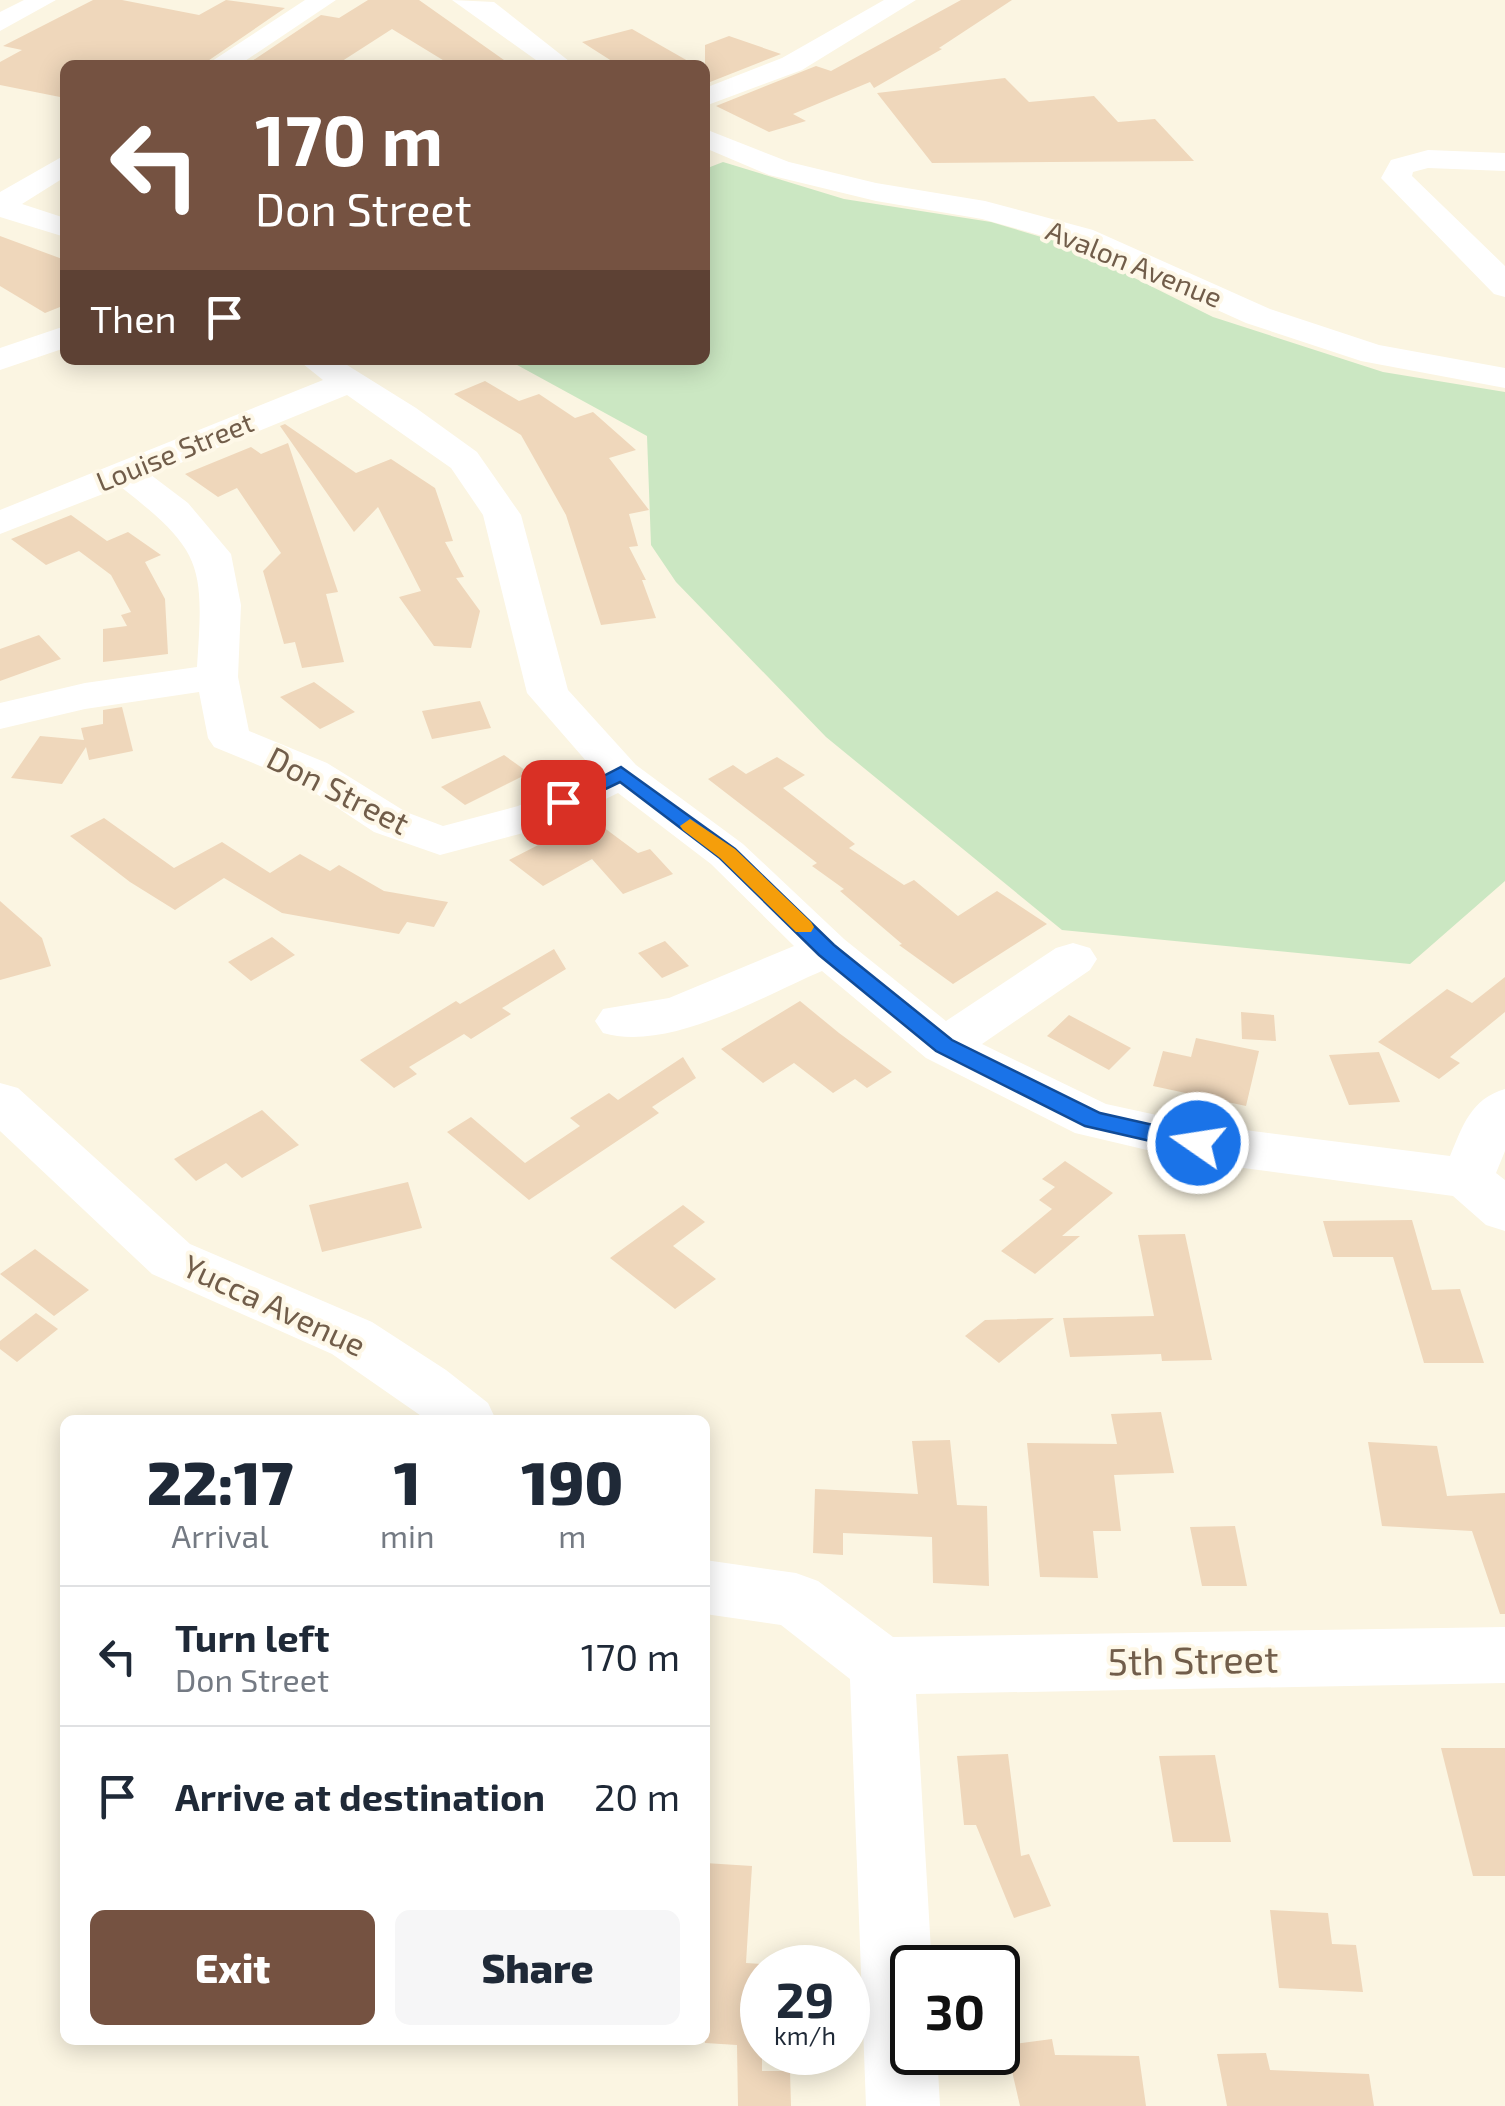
<!DOCTYPE html>
<html lang="en">
<head>
<meta charset="utf-8">
<style>
	:root { --surface:#fff; --page:#f6f6f7; --text:#1f2937; --muted:#747a83; --line:#e0e1e3; --accent:#755241 }
	body { margin:0; font-family:"Exo 2",sans-serif; background:var(--page); color:var(--text); height:100vh; display:flex; flex-direction:column; font-size:38px; white-space:nowrap }
	* { box-sizing:border-box; margin:0 }
	p { font-size:32px; color:var(--muted) }
	.icon { flex:none; width:55px; height:55px; fill:none; stroke:currentColor; stroke-width:2; stroke-linecap:round; stroke-linejoin:round }
	.map { position:relative; flex:1; overflow:hidden }
	.side { position:absolute; left:60px; top:1415px; width:650px; height:630px; display:flex; flex-direction:column; background:var(--surface); border-radius:15px; box-shadow:0 5px 25px #0003 }
	.side>* { flex:none }
	.banner { position:absolute; left:60px; top:60px; width:650px; height:305px; border-radius:15px; box-shadow:0 5px 25px #0003; background:#755241; color:#fff; overflow:hidden }
	.speed { position:absolute; left:740px; top:1945px; display:flex; gap:20px; font-size:50px; font-weight:700; text-align:center }
	.speed>* { display:grid; place-content:center; width:130px; height:130px; border-radius:50%; background:var(--surface); box-shadow:0 5px 25px #0003; line-height:1 }
	.speed small { font-size:25px; font-weight:400 }
	.speed .limit { border:5px solid #111; border-radius:15px; background:#fff; color:#111 }
	.pin { position:absolute; display:grid; place-items:center; width:85px; height:85px; color:#fff; margin:-42px; border-radius:20px; box-shadow:0 5px 15px #0006 }
	.me { position:absolute; width:110px; margin:-55px; rotate:283deg; stroke-linejoin:round; filter:drop-shadow(0 0 8px #0008) }
	.turn { display:flex; align-items:center; gap:35px; height:210px; padding:0 30px; font-size:45px }
	.turn .icon { width:130px; height:130px; stroke-width:2.5 }
	.turn b { display:block; font-size:70px; line-height:85px }
	.then { display:flex; align-items:center; height:95px; padding:0 30px; background:#0003; gap:20px; font-size:38px }
	.eta { display:flex; justify-content:space-evenly; align-items:center; height:170px; text-align:center }
	.eta b { font-size:60px; font-weight:800; line-height:70px }
	.primary-button { display:flex; gap:20px; margin-top:auto; padding:20px 30px }
	.primary-button a { flex:1; height:115px; border-radius:15px; background:var(--accent); color:#fff; font-size:40px; font-weight:800; line-height:115px; text-align:center }
	.primary-button a+a { background:var(--page); color:var(--text) }
	ul { padding:0; list-style:none }
	li { display:flex; align-items:center; gap:30px; height:140px; padding:0 30px; border-top:2px solid var(--line) }
	li div { flex:1 }
	li b { display:block; font-size:38px }
	li em { font-style:normal }
	.map>svg:first-child { display:block }
	.green { fill:#cbe7c2 }
	.building { fill:#efd7bb }
	.lines { fill:none; stroke-linecap:round; stroke-linejoin:round }
	.minor { fill:#fff; fill-rule:evenodd }
	.route { fill:#1a73e8; stroke:#114b97; stroke-width:2.5 }
	.slow { fill:#f59e0b }
	.labels { text-anchor:middle; stroke-width:8; stroke-linejoin:round; paint-order:stroke }
	.far-street-label { font-size:28px; fill:#715d4a; stroke:#fef8e8 }
	.street-label { font-size:32px; fill:#715d4a; stroke:#fef8e8 }
	.near-street-label { font-size:38px; fill:#715d4a; stroke:#fef8e8 }
</style>
</head>
<body>
<div class="map">
<svg width="1505" height="2106" viewBox="0 0 1505 2106">
	<rect width="100%" height="100%" fill="#fbf5e2"/>
	<path class="green" d="M723 162 844 199 991 222 1068 245 1213 317 1383 372 1505 392V881L1410 964 1062 930 826 737 676 582 651 545 647 436 508 360H705V169Z"/>
	<path class="building" d="M93 0H122L199 15 226 0 285 8 202 65H65V98L0 85V62L22 50 3 46Z
		M368 0H419L511 65H451L392 29 336 65H246L321 15 339 18Z
		M961 0H1012L939 48 942 49 874 88 870 82 793 114 806 121 769 132 716 106 816 66 831 71Z
		M632 29 695 65H618L582 42Z
		M729 36 781 54 705 84V45Z
		M1005 78 1029 102 1094 96 1118 122 1155 119 1194 161 932 163 877 93Z
		M0 236 65 260V305L45 313 0 286Z
		M485 381 519 401 539 394 575 418 593 412 636 450 609 458 649 510 629 514 638 546 629 547 646 580H642L656 618 601 625 566 515 521 435 454 394Z
		M285 424 356 473 391 459 435 488 453 541 445 542 464 577 456 578 480 611 471 648 434 646 399 597 421 591 378 507 354 532 280 426Z
		M288 443 338 592 326 594 344 662 302 668 295 642 284 644 263 571 281 553 237 488 218 497 185 474 251 447 261 454Z
		M71 515 107 541 128 532 161 555 145 562 165 599 168 654 103 662V629L127 626 121 615 131 612 111 575 79 551 46 565 11 539Z
		M39 635 61 659 0 681V649Z
		M314 682 355 712 320 729 280 697Z
		M480 701 491 728 432 739 422 711Z
		M122 707 133 751 89 760 86 747 62 784 11 778 40 736 84 740 81 728 103 724V710Z
		M504 755 529 773 465 805 441 787Z
		M777 757 805 775 783 788 855 844 849 848 904 885 914 880 958 916 997 891 1047 924 953 984 899 945 902 944 840 891 844 889 812 866 817 863 708 779 733 765 746 774Z
		M104 818 174 868 222 842 270 873 300 854 330 871 339 865 384 891 448 902 434 927 407 922 399 934 282 913 224 878 175 910 130 882 70 836Z
		M591 818 638 853 650 849 673 874 623 894 592 859 543 886 509 860Z
		M0 901 42 938 51 966 0 980Z
		M272 937 295 955 251 981 228 962Z
		M665 941 689 966 662 978 638 953Z
		M554 949 566 969 502 1008 511 1014 471 1039 464 1034 409 1067 417 1074 394 1088 360 1060 456 1001 460 1004Z
		M1505 977V1012L1450 1057 1460 1063 1439 1079 1378 1042 1447 989 1472 1003Z
		M800 1001 839 1033 892 1072 867 1088 855 1079 833 1093 794 1063 763 1083 721 1049Z
		M1241 1012 1274 1015 1276 1041 1242 1039Z
		M1069 1015 1131 1048 1109 1070 1047 1036Z
		M1196 1038 1259 1051 1246 1106 1153 1086 1163 1051 1191 1057Z
		M1379 1052 1400 1102 1349 1105 1329 1055Z
		M683 1057 696 1078 652 1107 659 1113 529 1200 447 1132 471 1117 525 1163 580 1126 570 1118 609 1093 618 1100Z
		M262 1110 299 1145 242 1178 226 1163 196 1181 174 1159Z
		M1065 1161 1113 1193 1062 1236H1080L1035 1274 1001 1251 1052 1209 1039 1200 1055 1187 1042 1179Z
		M408 1182 422 1228 322 1252 309 1205Z
		M683 1205 705 1222 673 1246 716 1279 675 1309 610 1258Z
		M1412 1220 1432 1290 1460 1289 1484 1363H1424L1393 1257H1333L1323 1221Z
		M1185 1234 1212 1360 1162 1361 1161 1354 1070 1357 1063 1318 1154 1316 1138 1235Z
		M35 1249 89 1290 54 1316 0 1274Z
		M36 1313 58 1329 17 1362 0 1349V1341Z
		M1054 1318 999 1363 965 1336 985 1320Z
		M1161 1412 1174 1473 1114 1475 1121 1531H1093L1098 1578 1040 1577 1027 1443 1117 1444 1111 1414Z
		M950 1440 957 1505 987 1506 989 1586 933 1583 932 1537 843 1533V1555L813 1553 815 1489 918 1494 912 1441Z
		M1368 1442 1437 1446 1447 1496 1505 1493V1614H1500L1472 1531 1382 1526Z
		M1235 1526 1247 1586H1202L1190 1527Z
		M1441 1748H1505V1876H1473Z
		M1008 1754 1021 1856 1029 1854 1051 1906 1014 1918 976 1825H964L957 1756Z
		M1215 1755 1231 1842H1173L1159 1756Z
		M705 1863 752 1866 746 1963 762 1964V2071H790L791 2106H738L737 2045 705 2043Z
		M1270 1910 1328 1913 1332 1944 1356 1945 1363 1992 1279 1988Z
		M1052 2039 1055 2055 1139 2056 1146 2106H1020L1006 2045Z
		M1266 2053 1270 2070 1369 2074 1374 2106H1227L1217 2054Z"/>
	<g class="lines">
		<path class="minor" d="M24 0H56L0 31V12Z
			M305 0H336L239 65H206Z
			M452 0 494 2 574 65H543Z
			M884 0H916L802 70 705 106V88L782 58Z
			M705 129 789 162 876 183 985 201 1093 230 1270 309 1379 345 1505 368V388L1361 361 1246 323 1071 244 982 219 876 201 769 175 705 148Z
			M1428 150 1505 153V171L1428 168 1413 172 1412 176 1505 266V297L1494 294 1381 178 1391 160Z
			M65 155V177L22 204 65 218V237L0 217V192Z
			M65 326V348L0 370V348Z
			M298 360H339L416 408 477 452 521 515 568 690 636 765 743 844 844 939 946 1021 1056 948 1073 943 1090 948 1097 959 1090 970 982 1044 1106 1104 1198 1124 1450 1156C1463 1125 1471 1099 1505 1089V1151L1496 1173 1505 1180V1231L1486 1225 1453 1196 1198 1162 1075 1133 926 1058 822 971C761 997 669 1052 603 1033L595 1021 603 1009 669 998 794 946 711 864 618 793 550 826 440 855 374 832 297 781 214 747 208 738 199 692 85 709 0 729V703L85 683 197 667C204 565 203 551 121 487L0 534V510L323 380ZM347 395 451 468 483 515 527 693 594 770 518 806 443 826 406 812 327 763 249 731 238 677 241 605 231 554 188 503 151 475Z
			M0 1083 18 1088 190 1244 372 1322 446 1370 488 1403 496 1420H427L332 1354 152 1274 0 1131Z
			M705 1560 796 1573 818 1581 893 1637 1505 1627V1683L916 1694 932 1968H912V2052H937L940 2106H866L850 1679 781 1625 705 1614Z"/>
	</g>
	<path class="route" d="M621 767 735 849 834 945 952 1040 1100 1113 1207 1137 1210 1143 1207 1149 1198 1152 1085 1126 936 1051 819 955 720 858 620 782 570 806 563 808 553 802Z"/>
	<path class="slow" d="M690 819 735 849 811 922 814 927 811 932H796L720 858 683 830 680 826Z"/>
	<g class="labels">
		<g class="far-street-label">
			<text transform="translate(1134 264) rotate(22)" y="10">Avalon Avenue</text>
			<text transform="translate(175 452) rotate(-22)" y="10">Louise Street</text>
		</g>
		<g class="street-label">
			<text transform="translate(338 791) rotate(27)" y="11">Don Street</text>
			<text transform="translate(274 1306) rotate(25)" y="11">Yucca Avenue</text>
		</g>
		<g class="near-street-label">
			<text transform="translate(1193 1661) rotate(-1)" y="13">5th Street</text>
		</g>
	</g>
</svg>
<div class="speed"><div>29<small>km/h</small></div><div class="limit">30</div></div>
<div class="pin" style="left:563px;top:802px;background:#d93025"><svg class="icon" aria-label="arrive" viewBox="0 0 24 24"><path d="M6 21V4h12l-3 4 3 4H6"/></svg></div>
<svg class="me" style="left:1198px;top:1143px" viewBox="-20 -20 40 40"><circle r="17" fill="#1a73e8" stroke="#fff" stroke-width="3"/><path d="M0-11L8 9 0 5-8 9z" fill="#fff"/></svg>
<div class="banner">
<div class="turn"><svg class="icon" aria-label="left" viewBox="0 0 24 24"><path d="M17 20v-9H6M10 6l-5 5 5 5"/></svg><div><b>170 m</b>Don Street</div></div>
<div class="then">Then<svg class="icon" aria-label="arrive" viewBox="0 0 24 24"><path d="M6 21V4h12l-3 4 3 4H6"/></svg></div>
</div>
<section class="side">
<div class="eta">
<div><b>22:17</b><p>Arrival</p></div>
<div><b>1</b><p>min</p></div>
<div><b>190</b><p>m</p></div>
</div>
<ul>
<li><svg class="icon" aria-label="left" viewBox="0 0 24 24"><path d="M17 20v-9H6M10 6l-5 5 5 5"/></svg><div><b>Turn left</b><p>Don Street</p></div><em>170 m</em></li>
<li><svg class="icon" aria-label="arrive" viewBox="0 0 24 24"><path d="M6 21V4h12l-3 4 3 4H6"/></svg><div><b>Arrive at destination</b></div><em>20 m</em></li>
</ul>
<div class="primary-button"><a>Exit</a><a>Share</a></div>
</section>
</div>
</body>
</html>
